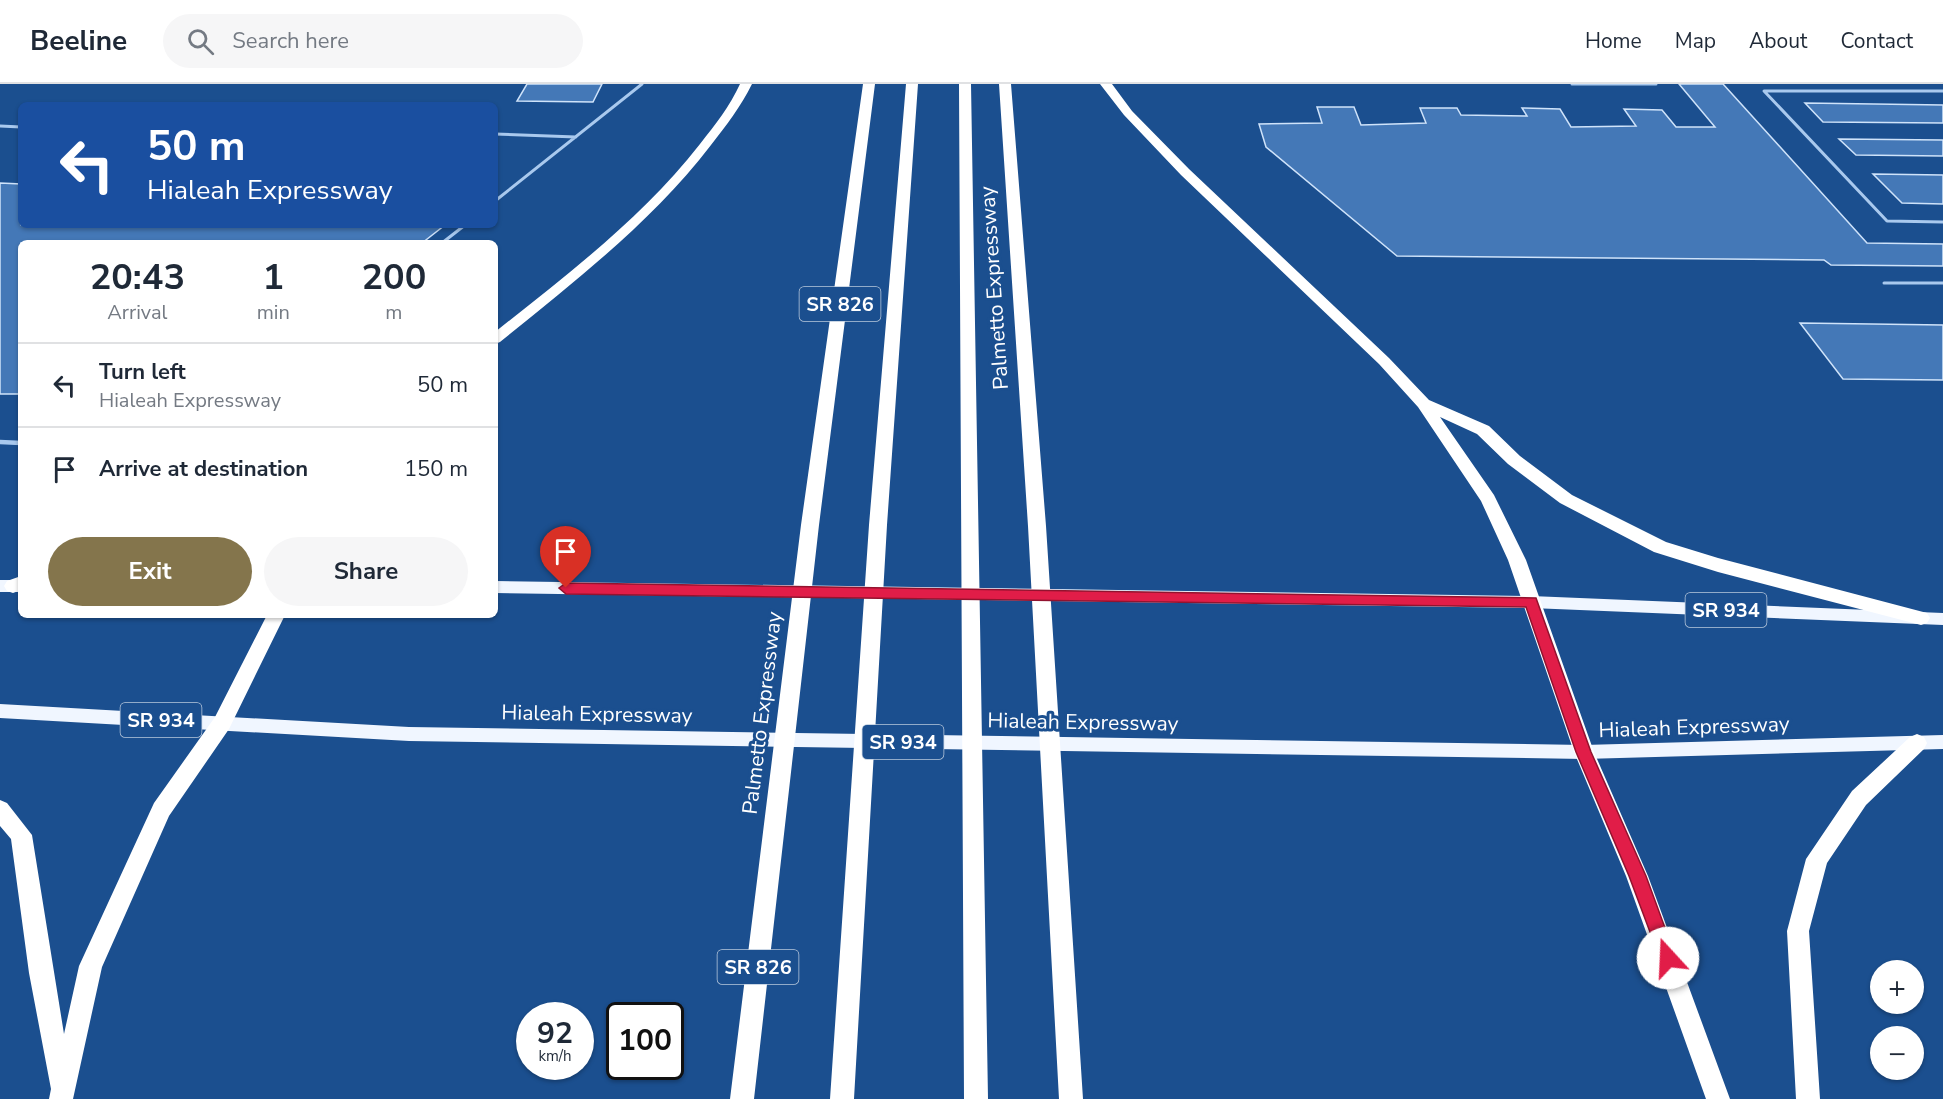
<!DOCTYPE html>
<html lang="en">
<head>
<meta charset="utf-8">
<style>
	:root { --surface:#fff; --page:#f6f6f7; --text:#1f2937; --muted:#747a83; --line:#e0e1e3; --accent:#84754c }
	body { margin:0; font-family:"Nunito Sans",sans-serif; background:var(--page); color:var(--text); height:100vh; display:flex; flex-direction:column; font-size:22px; white-space:nowrap }
	* { box-sizing:border-box; margin:0 }
	p { font-size:20px; color:var(--muted) }
	.icon { flex:none; width:33px; height:33px; fill:none; stroke:currentColor; stroke-width:2; stroke-linecap:round; stroke-linejoin:round }
	.map { position:relative; flex:1; overflow:hidden }
	.panel { position:absolute; left:18px; top:156px; width:480px; height:378px; display:flex; flex-direction:column; background:var(--surface); border-radius:9px; box-shadow:0 2px 4px #0004 }
	.panel>* { flex:none }
	.top-card { position:absolute; left:18px; top:18px; width:480px; height:126px; border-radius:9px; box-shadow:0 2px 4px #0004; background:#1a4fa0; color:#fff; overflow:hidden }
	.buttons { position:absolute; left:1870px; top:876px; display:grid; gap:12px }
	.buttons a { display:grid; place-items:center; width:54px; height:54px; border-radius:50%; background:var(--surface); box-shadow:0 2px 4px #0004; font-size:30px }
	.speed { position:absolute; left:516px; top:918px; display:flex; gap:12px; font-size:30px; font-weight:700; text-align:center }
	.speed>* { display:grid; place-content:center; width:78px; height:78px; border-radius:50%; background:var(--surface); box-shadow:0 2px 4px #0004; line-height:1 }
	.speed small { font-size:15px; font-weight:400 }
	.speed .limit { border:3px solid #111; border-radius:9px; background:#fff; color:#111 }
	.pin { position:absolute; display:grid; place-items:center; width:51px; height:51px; color:#fff; margin:-62px -26px; border-radius:50% 50% 50% 0; rotate:-45deg; box-shadow:0 0 6px #0007 }
	.pin .icon { rotate:45deg }
	.me { position:absolute; width:66px; margin:-33px; rotate:340deg; stroke-linejoin:round; filter:drop-shadow(0 0 4px #0008) }
	.turn { display:flex; align-items:center; gap:21px; height:126px; padding:0 30px; font-size:27px }
	.turn .icon { width:78px; height:78px; stroke-width:2.5 }
	.turn b { display:block; font-size:42px; line-height:51px }
	.eta { display:flex; justify-content:space-evenly; align-items:center; height:102px; text-align:center }
	.eta b { font-size:36px; font-weight:700; line-height:42px }
	.cta { display:flex; gap:12px; margin-top:auto; padding:12px 30px }
	.cta a { flex:1; height:69px; border-radius:36px; background:var(--accent); color:#fff; font-size:24px; font-weight:700; line-height:69px; text-align:center }
	.cta a+a { background:var(--page); color:var(--text) }
	ul { padding:0; list-style:none }
	li { display:flex; align-items:center; gap:18px; height:84px; padding:0 30px; border-top:2px solid var(--line) }
	li div { flex:1 }
	li b { display:block; font-size:22px }
	li em { font-style:normal }
	header { display:flex; align-items:center; gap:36px; box-sizing:border-box; height:84px; padding:0 30px; background:var(--surface); border-bottom:2px solid var(--line) }
	header strong { font-size:28px }
	nav { display:flex; gap:33px; margin-inline-start:auto; font-size:21px }
	.search { width:420px; height:54px; background:var(--page); display:flex; align-items:center; gap:15px; box-sizing:border-box; padding:0 21px; border-radius:33px; color:var(--muted); font-size:22px }
	.map>svg:first-child { display:block }
	.building { fill:#4478b7; stroke:#cfe3fa; stroke-width:1.5 }
	.lines { fill:none; stroke-linecap:round; stroke-linejoin:round }
	.lane-far1 { stroke:#a9c9ee; stroke-width:3 }
	.lane { stroke:#a9c9ee; stroke-width:4.5 }
	.primary { fill:#f0f6ff; fill-rule:evenodd }
	.highway { fill:#fff; fill-rule:evenodd }
	.route { fill:#e11d48; stroke:#92132f; stroke-width:1.5 }
	.labels { text-anchor:middle; stroke-width:6; stroke-linejoin:round; paint-order:stroke }
	.shield { fill:#1b4f8f; stroke:#bbcadd; stroke-width:1.5 }
	.shield-label { font-size:20px; font-weight:bold; fill:#fff }
	.street-label { font-size:21px; fill:#fff; stroke:#1b4f8f }
</style>
</head>
<body>
<header>
<strong>Beeline</strong>
<div class="search"><svg class="icon" aria-label="search" viewBox="0 0 24 24"><circle cx="10" cy="10" r="6"/><path d="M15 15l6 6"/></svg>Search here</div>
<nav><a>Home</a><a>Map</a><a>About</a><a>Contact</a></nav>
</header>
<div class="map">
<svg width="1943" height="1015" viewBox="0 0 1943 1015">
	<rect width="100%" height="100%" fill="#1b4f8f"/>
	<path class="building" d="M527 0H602L593 18 517 17Z
		M1679 0H1723L1867 159 1943 160V182L1831 181 1824 176 1397 172 1266 63 1259 40 1322 39 1317 23H1354L1361 41 1426 39 1420 24H1457L1461 31 1527 32 1522 24 1560 25 1571 43 1636 42 1624 25 1662 26 1676 43H1715Z
		M1805 19 1943 21V39L1823 38Z
		M1839 55 1943 56V72L1856 71Z
		M1873 90 1943 91V120L1902 119Z
		M0 99 21 100V141H445L422 159H21V310H0Z
		M1800 239 1943 241V296L1843 295Z"/>
	<g class="lines">
		<path class="lane-far1" d="M1572 0H1656
			M1943 7H1764L1887 137 1943 138
			M0 42 21 43
			M495 50 576 53
			M495 117 642 0
			M442 159 465 141
			M1884 199H1943"/>
		<path class="lane" d="M0 358 21 359"/>
		<path class="primary" d="M0 496H21V508H0Z
			M495 497 1531 512 1943 529V541L1531 524 495 509Z
			M0 620 409 643 1584 661 1943 651V665L1584 675 409 657 0 634Z"/>
		<path class="highway" d="M740 0H752C741 22 726 42 711 61 652 138 575 197 500 258L495 260V248C568 190 642 134 700 60 715 41 730 22 740 0Z
			M863 0H875L819 441 754 1015H730L801 441Z
			M906 0H918L887 441 854 1015H830L869 441Z
			M959 0H971L988 1015H964Z
			M999 0H1011L1046 442 1083 1015H1059L1028 442Z
			M1100 0H1112L1132 27 1189 85 1389 274 1429 316 1489 342 1520 372 1572 411 1666 458 1718 474 1927 529 1930 534 1927 539 1921 541 1718 488 1654 468 1560 419 1508 380 1477 350 1440 333 1494 411 1526 476 1594 668 1648 792 1730 1015H1706L1626 792 1574 668 1508 476 1481 417 1418 323 1379 280 1181 91 1124 31Z
			M21 492V506L13 509 7 507 4 502 7 497Z
			M267 531H285L229 645 169 732 102 883 73 1015H49L51 1005 29 889 11 755 0 742V716L7 719 32 751 64 950 79 882 154 719 215 633Z
			M1917 650 1924 653 1927 659 1924 665 1866 721 1827 779 1809 847 1820 1015H1796L1787 847 1806 775 1852 707 1910 653Z"/>
	</g>
	<path class="route" d="M566 499 1536 514 1591 668 1646 792 1676 874 1674 880 1668 883 1662 880 1629 792 1576 668 1526 523 566 510 559 504Z"/>
	<g class="labels">
		<g class="shield">
			<rect x="799.5" y="203" width="81" height="34" rx="4.5"/>
			<rect x="1685.5" y="509" width="81" height="34" rx="4.5"/>
			<rect x="120.5" y="619" width="81" height="34" rx="4.5"/>
			<rect x="862.5" y="641" width="81" height="34" rx="4.5"/>
			<rect x="717.5" y="866" width="81" height="34" rx="4.5"/>
		</g>
		<g class="shield-label">
			<text x="840" y="227">SR 826</text>
			<text x="1726" y="533">SR 934</text>
			<text x="161" y="643">SR 934</text>
			<text x="903" y="665">SR 934</text>
			<text x="758" y="890">SR 826</text>
		</g>
		<g class="street-label">
			<text transform="translate(994 204) rotate(-94)" y="7">Palmetto Expressway</text>
			<text transform="translate(762 629) rotate(-83)" y="7">Palmetto Expressway</text>
			<text transform="translate(597 630) rotate(1)" y="7">Hialeah Expressway</text>
			<text transform="translate(1083 638) rotate(1)" y="7">Hialeah Expressway</text>
			<text transform="translate(1694 643) rotate(-2)" y="7">Hialeah Expressway</text>
		</g>
	</g>
</svg>
<div class="buttons">
<a>+</a>
<a>−</a>
</div>
<div class="speed"><div>92<small>km/h</small></div><div class="limit">100</div></div>
<div class="pin" style="left:566px;top:504px;background:#d93025"><svg class="icon" aria-label="arrive" viewBox="0 0 24 24"><path d="M6 21V4h12l-3 4 3 4H6"/></svg></div>
<svg class="me" style="left:1668px;top:874px" viewBox="-20 -20 40 40"><circle r="19" fill="#fff"/><path d="M0-13L10 11 0 6-10 11z" fill="#e11d48"/></svg>
<div class="top-card">
<div class="turn"><svg class="icon" aria-label="left" viewBox="0 0 24 24"><path d="M17 20v-9H6M10 6l-5 5 5 5"/></svg><div><b>50 m</b>Hialeah Expressway</div></div>
</div>
<section class="panel">
<div class="eta">
<div><b>20:43</b><p>Arrival</p></div>
<div><b>1</b><p>min</p></div>
<div><b>200</b><p>m</p></div>
</div>
<ul>
<li><svg class="icon" aria-label="left" viewBox="0 0 24 24"><path d="M17 20v-9H6M10 6l-5 5 5 5"/></svg><div><b>Turn left</b><p>Hialeah Expressway</p></div><em>50 m</em></li>
<li><svg class="icon" aria-label="arrive" viewBox="0 0 24 24"><path d="M6 21V4h12l-3 4 3 4H6"/></svg><div><b>Arrive at destination</b></div><em>150 m</em></li>
</ul>
<div class="cta"><a>Exit</a><a>Share</a></div>
</section>
</div>
</body>
</html>
